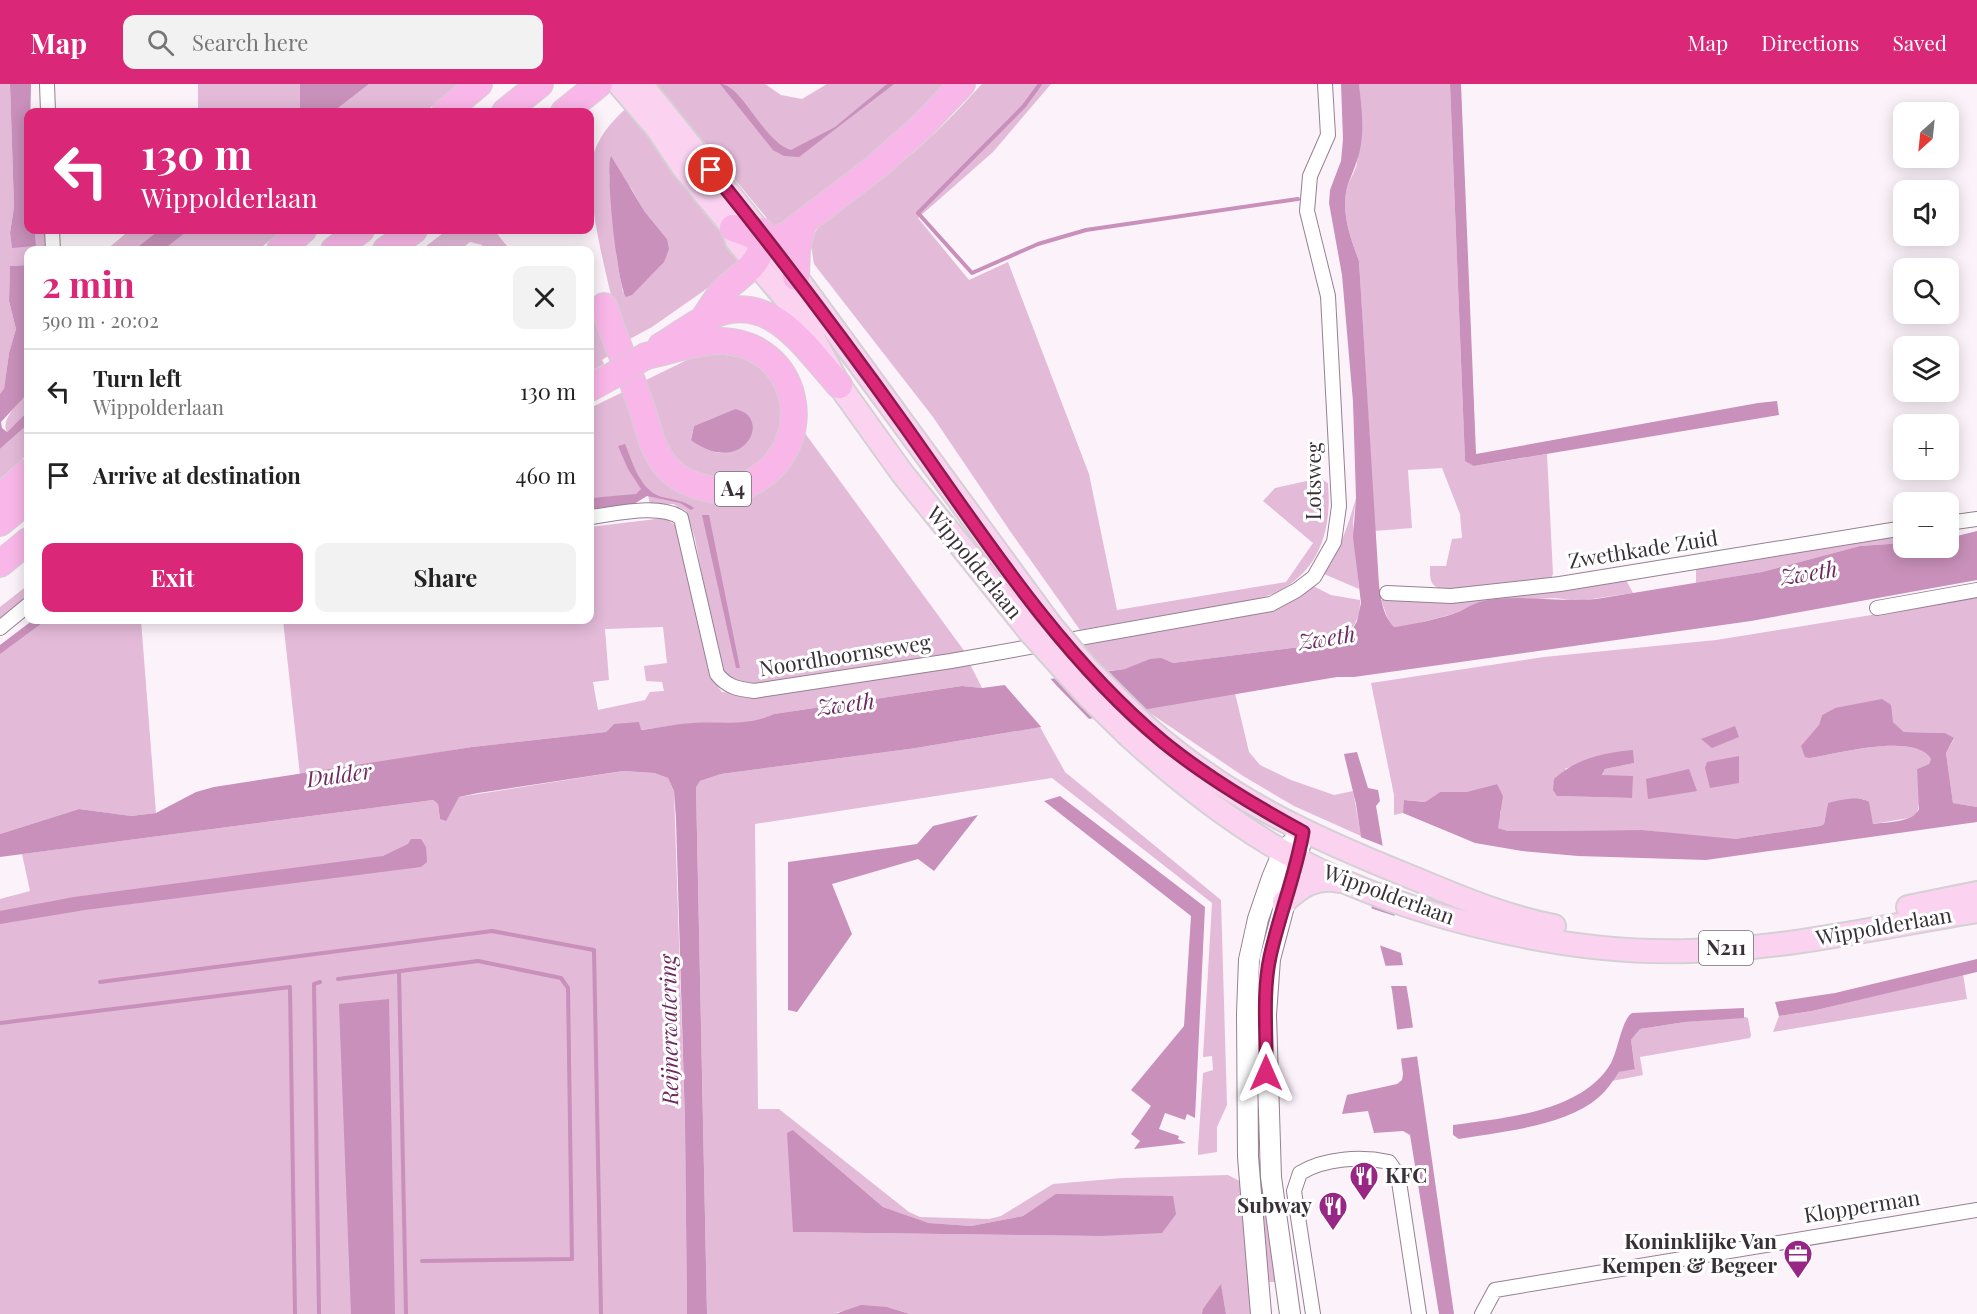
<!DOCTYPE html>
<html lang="en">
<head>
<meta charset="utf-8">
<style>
	:root { --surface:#fff; --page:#f2f2f2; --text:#222; --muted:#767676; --line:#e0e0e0; --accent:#db2777 }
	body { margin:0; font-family:"Playfair Display",serif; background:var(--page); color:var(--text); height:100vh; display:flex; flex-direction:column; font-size:22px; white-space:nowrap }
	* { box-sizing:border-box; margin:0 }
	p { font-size:20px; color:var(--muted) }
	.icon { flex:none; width:33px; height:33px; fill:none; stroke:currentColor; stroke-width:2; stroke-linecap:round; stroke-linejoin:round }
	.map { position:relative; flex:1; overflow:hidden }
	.drawer { position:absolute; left:24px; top:162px; width:570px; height:378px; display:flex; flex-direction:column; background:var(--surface); border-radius:12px; box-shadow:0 3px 15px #0003 }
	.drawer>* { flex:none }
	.banner { position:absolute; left:24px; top:24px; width:570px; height:126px; border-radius:12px; box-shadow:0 3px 15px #0003; background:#db2777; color:#fff; overflow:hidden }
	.needle { width:39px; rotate:207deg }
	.fabs { position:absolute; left:1893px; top:18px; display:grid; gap:12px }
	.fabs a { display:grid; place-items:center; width:66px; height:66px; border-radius:12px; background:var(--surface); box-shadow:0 3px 15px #0003; font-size:30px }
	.pin { position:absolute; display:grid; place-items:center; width:51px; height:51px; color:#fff; margin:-26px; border:3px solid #fff; border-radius:50%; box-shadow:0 2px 6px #0007 }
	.me { position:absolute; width:66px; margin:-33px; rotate:0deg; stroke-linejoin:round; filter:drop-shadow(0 0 4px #0008) }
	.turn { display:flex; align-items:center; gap:21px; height:126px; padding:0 18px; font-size:27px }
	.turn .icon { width:78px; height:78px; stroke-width:2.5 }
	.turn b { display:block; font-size:42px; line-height:51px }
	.round { display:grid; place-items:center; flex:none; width:63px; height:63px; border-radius:12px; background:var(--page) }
	.headline { display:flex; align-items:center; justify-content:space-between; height:102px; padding:0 18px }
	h1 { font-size:36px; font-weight:700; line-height:45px; color:var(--accent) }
	.action { display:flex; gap:12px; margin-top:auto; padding:12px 18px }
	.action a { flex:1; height:69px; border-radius:12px; background:var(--accent); color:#fff; font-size:24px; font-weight:700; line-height:69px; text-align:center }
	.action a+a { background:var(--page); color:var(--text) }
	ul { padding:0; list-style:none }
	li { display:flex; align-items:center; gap:18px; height:84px; padding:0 18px; border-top:2px solid var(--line) }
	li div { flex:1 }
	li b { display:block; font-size:22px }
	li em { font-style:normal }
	header { display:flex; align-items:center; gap:36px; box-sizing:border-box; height:84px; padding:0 30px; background:var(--accent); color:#fff }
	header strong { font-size:28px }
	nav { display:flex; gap:33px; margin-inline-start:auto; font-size:21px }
	.search { width:420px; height:54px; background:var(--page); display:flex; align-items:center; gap:15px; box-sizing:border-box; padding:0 21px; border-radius:12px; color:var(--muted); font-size:22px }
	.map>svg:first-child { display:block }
	.green { fill:#e3bad8; fill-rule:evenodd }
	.water { fill:#c890ba }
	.pier { fill:#fcf3fa }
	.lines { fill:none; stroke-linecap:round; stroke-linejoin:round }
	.stream { stroke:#c890ba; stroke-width:4 }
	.street-casing { stroke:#968190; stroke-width:16 }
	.secondary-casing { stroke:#968190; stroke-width:22 }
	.primary-casing { stroke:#d3d1d3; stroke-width:26 }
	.highway-casing { stroke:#d3d1d3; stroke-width:28 }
	.street { stroke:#fff; stroke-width:14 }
	.secondary { stroke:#fff; stroke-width:20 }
	.primary { stroke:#fbd3f1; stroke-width:22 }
	.highway { stroke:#f9b6e8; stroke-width:26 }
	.primary-bridge-casing { stroke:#d3d1d3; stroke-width:26; stroke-linecap:butt }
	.highway-bridge-casing { stroke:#d3d1d3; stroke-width:28; stroke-linecap:butt }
	.primary-bridge { stroke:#fbd3f1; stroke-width:22 }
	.highway-bridge { stroke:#f9b6e8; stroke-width:26 }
	.route-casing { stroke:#8e194d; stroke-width:15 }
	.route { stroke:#db2777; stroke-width:10 }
	.labels { text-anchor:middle; stroke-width:6; stroke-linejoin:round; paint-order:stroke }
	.shield { fill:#fff; stroke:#746e72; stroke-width:1.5 }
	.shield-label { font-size:20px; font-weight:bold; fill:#383036 }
	.street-label { font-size:21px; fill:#383036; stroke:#fff }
	.poi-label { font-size:21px; font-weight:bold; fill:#383036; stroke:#fff; text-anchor:end }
	.water-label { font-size:22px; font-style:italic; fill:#6d2a61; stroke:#fff }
</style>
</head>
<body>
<header>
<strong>Map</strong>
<div class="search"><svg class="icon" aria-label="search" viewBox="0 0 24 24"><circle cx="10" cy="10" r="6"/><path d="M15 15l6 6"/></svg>Search here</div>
<nav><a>Map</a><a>Directions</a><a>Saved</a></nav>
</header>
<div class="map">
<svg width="1977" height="1230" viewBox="0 0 1977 1230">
	<rect width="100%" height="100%" fill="#fcf3fa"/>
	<path class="green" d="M0 0H10L14 123 10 149 12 163 36 162 35 146H45L46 166H28V181L10 182 9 217 16 245 9 269 4 306 0 310Z
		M198 0H300V24L294 28H198Z
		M369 0H460L425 28H333Z
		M656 0H765L781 11 802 15 827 0H959L919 40 775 144Z
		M982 0H1051L993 68 918 134 969 196 1008 178 1089 390 1117 526 1286 498 1313 459 1263 417 1275 404 1320 394 1328 399C1333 454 1314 499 1258 515L1080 546 1010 447 933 333 814 180C811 165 810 154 820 141 840 117 878 96 903 77 932 54 957 27 982 0Z
		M1359 0H1450L1465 376 1474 382 1547 370 1553 490 1549 498 1440 505C1429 501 1430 493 1430 482H1446L1452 455 1462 454 1460 430 1442 384 1408 386 1412 444 1375 447 1359 177C1350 153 1340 126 1348 100 1351 93 1356 86 1357 79 1361 52 1361 26 1359 0Z
		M629 22 704 129 745 178 652 243 628 256C624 246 618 236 615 226 607 197 585 104 591 78 597 54 610 38 629 22ZM609 90 631 104 645 128 667 155 623 209 617 176Z
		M130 146H159L134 166H106Z
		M189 146H283L258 166H163Z
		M447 146H494L507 162 502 166H483L482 161 470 158 460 166H421Z
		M590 225 596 228 613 269 602 276 604 280 590 288Z
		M715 269 743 274 761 285 775 301 782 319V348L762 380 729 395 694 391 668 368 642 298 687 276ZM735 325 744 361C725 375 709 369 691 355L694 342Z
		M627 306 650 369 737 409 799 341 965 568 909 579 751 602C733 595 724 593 718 574L695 455 686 427 673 420H650L647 407 637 411 590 414V324Z
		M28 309V327L7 348C0 336 19 318 28 309Z
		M28 340V370L0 395V365Z
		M1356 414 1353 438 1359 505 1324 490C1340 467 1348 441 1356 414Z
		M664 434 677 442 683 457 709 591 722 608 737 610 970 580 982 604 962 602 774 630 759 637 722 641 693 639 640 646 614 640 606 648 472 663 300 691 283 536H590V443ZM663 543 667 579 644 582 646 597 662 598 664 607 650 608 645 616 598 626 593 598 609 596 605 545Z
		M1903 449V459L1860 462 1762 488 1696 499V484Z
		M1626 496 1633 509 1578 517 1555 514 1479 518 1453 530 1412 541 1394 543 1389 538 1381 516H1407Z
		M28 501V517L0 540V523Z
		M1313 502 1331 511 1360 516C1361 533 1353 547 1340 558L1173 579C1153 571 1144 580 1126 585 1120 586 1113 586 1106 587L1079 560C1114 554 1148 548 1183 542 1227 535 1278 532 1313 502Z
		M1977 514V723L1953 719 1946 669 1954 655 1945 649 1904 648 1893 638 1835 624 1822 631 1810 674C1836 670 1915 648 1931 675L1929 680 1917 685 1920 715 1917 730 1909 734 1873 740 1864 715 1828 719 1824 740 1820 742 1735 755H1717L1642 746 1508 747 1498 744 1497 737 1501 728 1497 700 1466 708H1440L1425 718 1405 716 1403 729 1394 731V711L1371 599 1544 573 1716 556ZM1634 679 1605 685 1602 692H1632V714L1557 712 1566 684Z
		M37 536H141L156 729 130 732 79 725 0 750V564Z
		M1235 609 1249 668 1260 681 1291 696 1334 711 1353 707 1361 752 1294 722 1243 692 1144 625Z
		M1040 643 1065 688 1221 816 1227 1021 1217 1043V1068L1198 1071V1064L1203 989 1213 986 1212 972 1203 973 1212 819 1052 694 755 740 758 1025H779L909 1128 920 1133 989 1135 1001 1132 1053 1100 1123 1094 1228 1091 1245 1100 1257 1230H1226L1221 1201 1202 1230H910L887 1223 838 1228 835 1230H707L696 702 700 697 721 690 916 664ZM793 1046 883 1123 929 1139 971 1142 1023 1132 1056 1111 1101 1152 793 1148Z
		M623 687 654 689 668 694 674 707 685 1040 687 1230H0V815L30 807 22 770 433 716 438 720 440 735 459 713Z
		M1963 890 1967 915 1773 948 1779 932 1812 927Z
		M1745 933 1748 934 1751 951 1750 954 1640 973 1643 991 1612 997 1619 988 1635 984 1631 956 1640 945 1685 938Z
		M1268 1080 1278 1198H1261L1252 1081Z"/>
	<path class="water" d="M10 0H31L28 146H35L36 162 12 164 10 149 14 123Z
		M300 0H369L333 28H294L300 24Z
		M720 0C742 0 763 58 791 66L835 43 887 0H894L799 73 784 72 773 66Z
		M1341 0H1359C1361 19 1364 41 1361 60 1359 75 1353 87 1348 100 1340 126 1350 153 1359 177L1379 501C1381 516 1383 532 1394 543 1412 541 1437 535 1453 530 1462 527 1470 521 1479 518 1517 509 1558 519 1596 515L1762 488 1860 462 1903 459 1904 464H1948L1949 454 1977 447V496L1751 537 1354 593H1337L916 664 721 690 700 697 696 703 707 1230H687L685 1040 676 735 674 707 668 694 654 689 623 687 478 709 459 713 446 737 440 735 438 720 433 716 0 773V750L79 725 131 732 156 729 196 708 214 703 472 663 606 648 614 640 639 638 641 646C657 644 675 640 692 639 721 637 747 643 774 630L962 602 982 604 1125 585 1150 575 1161 574 1173 579 1340 558 1350 550 1357 537 1361 519 1353 453 1356 414 1353 318 1342 191 1329 119 1330 106 1341 77 1343 55Z
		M1450 0H1461L1476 370 1758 319 1777 317 1779 331 1474 382 1465 377Z
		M611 72 645 128 667 155 669 165 664 178 632 211 626 213C617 200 605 85 611 72Z
		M159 146H189L163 166H134Z
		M28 181V270L25 273 28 289V309L1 338 2 344 7 348 28 327V340L0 365V310L4 305 9 269 16 245 9 217 10 182Z
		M735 325C775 333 742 395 691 356L694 342Z
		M625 360C633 379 640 407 662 413 674 416 683 416 694 424L691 426 680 419 647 412 634 420 590 425V414L636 410 641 405 628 385 618 362Z
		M702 431H709L740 584H736Z
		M33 536H46L0 570V561Z
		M1882 615 1891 621 1893 638 1904 648 1945 649 1954 654 1946 669 1953 719 1977 723V738L1706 776 1578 772 1522 767 1475 759 1403 729 1404 716 1425 718 1440 708H1466L1497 700 1503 712 1498 744 1508 747 1642 746 1735 755 1820 742 1824 740 1828 719C1840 716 1859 711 1869 718L1873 740C1886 738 1913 739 1919 725L1917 685 1929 680 1931 675C1915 648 1836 670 1810 674L1805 673 1801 662 1819 641 1822 631 1835 624Z
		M1735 642 1739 653 1712 664 1701 655Z
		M1633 666 1634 679 1605 685 1602 691 1633 692 1632 714 1557 712 1553 706 1554 695C1577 674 1603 669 1633 666Z
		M1357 668 1368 704 1378 706 1380 717 1376 722 1410 923 1454 1230H1439L1410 1051 1403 1047 1374 1049 1368 1027 1342 1030 1347 1011 1397 1000 1402 996 1403 990 1392 906 1374 839 1356 720 1344 670Z
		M1739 672V699L1710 704 1705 684 1707 678Z
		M1689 685 1697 707 1648 715 1646 695Z
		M1060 712 1205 823 1195 1034 1187 1030 1185 1036 1165 1029 1159 1045 1179 1052 1178 1055 1186 1059 1134 1065 1140 1057 1131 1050 1151 1022 1131 1006 1184 942 1191 832 1044 717Z
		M978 731 934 787 918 775 832 800 852 850 797 928 788 926V778L917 760 933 742Z
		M411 755H421L426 763 427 778 421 783 85 826 0 840V827L5 826 74 813 383 772 408 760Z
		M1977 875V888L1812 927 1779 932 1775 918 1835 909Z
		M389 915 395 1230H351L339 920Z
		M1744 924V934L1685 938 1640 945 1631 956 1635 985 1619 988C1613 997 1607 1006 1599 1013 1565 1043 1502 1047 1459 1055L1453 1051V1041C1504 1034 1583 1028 1611 979 1618 966 1622 935 1632 929Z
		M793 1046 883 1123 929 1139 971 1142 1023 1132 1056 1110 1173 1112 1176 1130 1162 1149 1101 1152 793 1148 787 1049Z
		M1221 1200 1226 1230H1202L1203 1225Z
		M861 1221 887 1223 910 1230H835Z"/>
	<path class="pier" d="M1048 592 1056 601 1091 637 1043 645 1002 598Z
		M1358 752 1386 763 1397 830 1369 820Z
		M1370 824 1398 833 1404 870 1376 860Z
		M1406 881 1409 902H1387L1381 882Z
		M1416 943 1420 972 1398 975 1394 946Z"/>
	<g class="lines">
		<path class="stream" d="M1040 0 1024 22 918 129 972 189 1038 160 1086 146 1298 115
			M399 887 406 1230
			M338 895 478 877 561 894 568 904 572 1175 422 1177
			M100 898 492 847 594 866 601 1230
			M0 939 290 903 295 1230
			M319 1230 314 900 320 898"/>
		<g class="street-casing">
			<path id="street" d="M47 0 48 28
				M52 146 53 166
				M590 433C615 430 660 419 681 434L717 590C727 603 738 605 754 607L951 577 1271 520 1297 506 1314 493 1334 458 1339 422 1328 212 1307 127 1310 92 1328 51 1325 0
				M1948 439 1977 435
				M1387 509 1451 512 1560 500 1904 444
				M1877 524 1977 506
				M0 544 28 521
				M1313 1230 1294 1107 1300 1089C1325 1074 1361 1072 1389 1078L1398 1091 1419 1230
				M1482 1230 1495 1206 1977 1126"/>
		</g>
		<g class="secondary-casing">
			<path id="secondary" d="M1261 1230 1248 1073 1247 929 1249 876 1258 835 1272 794 1283 768 1303 748
				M1290 1230 1271 1093 1266 931 1270 875 1300 762"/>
		</g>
		<g class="primary-casing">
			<path id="primary" d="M619 0 656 43 682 82 733 144 737 157 803 235 839 301 902 389 1030 548
				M641 0 796 193 1049 539
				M1144 641C1228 715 1309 752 1411 793 1457 812 1505 833 1554 842
				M1129 652C1173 692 1219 729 1270 760 1385 828 1555 871 1689 867 1786 865 1881 843 1977 827
				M1284 818C1301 802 1316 792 1340 797
				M1908 823 1977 809"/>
		</g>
		<g class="highway-casing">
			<path id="highway" d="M445 28 479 0
				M505 28 540 0
				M564 28 599 0
				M733 144 769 157 787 151 876 83 921 43 962 0
				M280 166 303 146
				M334 166 361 146
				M386 166 414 146
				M796 193 797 166 803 140
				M604 222C614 254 628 284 639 316 648 339 650 364 667 383 678 396 694 402 710 405 725 408 741 405 754 397 820 359 800 260 722 257 697 257 670 267 646 272
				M703 235C710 226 717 212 726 204 746 187 766 177 761 147
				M661 262C675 254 689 243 704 235 768 202 801 259 839 301
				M590 304 610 293
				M0 414 28 388
				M0 439 28 416
				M0 480 28 457"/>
		</g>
		<use href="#street" class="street"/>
		<use href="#secondary" class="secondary"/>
		<use href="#primary" class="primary"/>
		<use href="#highway" class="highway"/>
		<g class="primary-bridge-casing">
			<path id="primary-bridge" d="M1049 539 1086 583 1144 641
				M1030 548 1086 610 1129 652"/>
		</g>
		<g class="highway-bridge-casing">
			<path id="highway-bridge" d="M610 293 646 272"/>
		</g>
		<use href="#primary-bridge" class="primary-bridge"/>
		<use href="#highway-bridge" class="highway-bridge"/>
	</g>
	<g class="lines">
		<g class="route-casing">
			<path id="route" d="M711 86C778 169 843 255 905 342 983 452 1058 570 1162 657 1206 693 1253 721 1303 748 1296 790 1279 831 1270 873 1262 910 1267 951 1266 989"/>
		</g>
		<use href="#route" class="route"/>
	</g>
	<defs>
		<g id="restaurant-pin" transform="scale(1.5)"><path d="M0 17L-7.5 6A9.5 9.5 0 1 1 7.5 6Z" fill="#972684" stroke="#fff"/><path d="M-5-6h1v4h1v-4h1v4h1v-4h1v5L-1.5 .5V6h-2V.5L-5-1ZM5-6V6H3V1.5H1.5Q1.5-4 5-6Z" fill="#fff"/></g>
		<g id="office-pin" transform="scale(1.5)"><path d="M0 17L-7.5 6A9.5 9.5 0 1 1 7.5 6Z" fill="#972684" stroke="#fff"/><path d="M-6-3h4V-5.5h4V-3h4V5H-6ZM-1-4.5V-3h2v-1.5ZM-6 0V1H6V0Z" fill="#fff"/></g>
	</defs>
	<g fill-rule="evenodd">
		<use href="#restaurant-pin" x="1364" y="1092"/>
		<use href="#restaurant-pin" x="1333" y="1122"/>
		<use href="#office-pin" x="1798" y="1170"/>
	</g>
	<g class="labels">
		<g class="shield">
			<rect x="715" y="388" width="36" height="34" rx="4.5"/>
			<rect x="1699" y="847" width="54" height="34" rx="4.5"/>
		</g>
		<g class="shield-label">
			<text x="733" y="412">A4</text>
			<text x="1726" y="871">N211</text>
		</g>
		<g class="street-label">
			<text transform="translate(1314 397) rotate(-90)" y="7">Lotsweg</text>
			<text transform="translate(1643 466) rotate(-9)" y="7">Zwethkade Zuid</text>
			<text transform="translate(974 479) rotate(51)" y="7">Wippolderlaan</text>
			<text transform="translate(845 572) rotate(-9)" y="7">Noordhoornseweg</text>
			<text transform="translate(1389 811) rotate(20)" y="7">Wippolderlaan</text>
			<text transform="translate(1884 843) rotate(-10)" y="7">Wippolderlaan</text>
			<text transform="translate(1862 1123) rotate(-9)" y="7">Klopperman</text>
		</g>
		<g class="poi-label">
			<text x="1385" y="1099" text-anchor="start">KFC</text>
			<text x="1312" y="1129">Subway</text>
			<text x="1777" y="1165">Koninklijke Van<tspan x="1777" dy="24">Kempen &amp; Begeer</tspan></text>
		</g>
		<g class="water-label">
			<text transform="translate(1809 489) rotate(-9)" y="8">Zweth</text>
			<text transform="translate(1327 554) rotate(-9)" y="8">Zweth</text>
			<text transform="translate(846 620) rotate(-7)" y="8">Zweth</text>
			<text transform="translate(339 691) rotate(-8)" y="8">Dulder</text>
			<text transform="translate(669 946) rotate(-91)" y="8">Reijnerwatering</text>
		</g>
	</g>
</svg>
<div class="fabs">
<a><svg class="needle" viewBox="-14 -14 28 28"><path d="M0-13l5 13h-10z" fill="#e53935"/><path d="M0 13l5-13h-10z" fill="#767676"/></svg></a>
<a><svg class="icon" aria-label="sound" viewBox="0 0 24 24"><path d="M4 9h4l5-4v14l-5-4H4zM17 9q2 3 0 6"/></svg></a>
<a><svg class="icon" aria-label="search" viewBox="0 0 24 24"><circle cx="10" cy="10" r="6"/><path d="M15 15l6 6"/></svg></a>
<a><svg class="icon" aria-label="layers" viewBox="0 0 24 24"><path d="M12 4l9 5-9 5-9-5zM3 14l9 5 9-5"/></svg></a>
<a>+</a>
<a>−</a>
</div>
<div class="pin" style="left:711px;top:86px;background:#d93025"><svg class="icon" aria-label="arrive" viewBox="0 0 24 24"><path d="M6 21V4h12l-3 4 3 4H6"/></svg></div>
<svg class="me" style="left:1266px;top:989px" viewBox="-20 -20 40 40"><path d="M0-17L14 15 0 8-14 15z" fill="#db2777" stroke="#fff" stroke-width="4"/></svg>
<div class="banner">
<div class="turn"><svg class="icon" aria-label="left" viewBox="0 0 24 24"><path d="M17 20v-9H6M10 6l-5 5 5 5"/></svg><div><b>130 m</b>Wippolderlaan</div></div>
</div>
<section class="drawer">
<div class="headline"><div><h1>2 min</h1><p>590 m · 20:02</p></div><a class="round"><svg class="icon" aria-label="close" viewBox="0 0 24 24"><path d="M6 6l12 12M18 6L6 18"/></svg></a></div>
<ul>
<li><svg class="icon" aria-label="left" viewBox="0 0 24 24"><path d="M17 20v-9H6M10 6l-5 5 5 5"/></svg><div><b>Turn left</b><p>Wippolderlaan</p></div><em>130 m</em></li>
<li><svg class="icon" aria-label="arrive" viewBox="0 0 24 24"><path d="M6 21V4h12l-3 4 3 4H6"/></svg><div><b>Arrive at destination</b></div><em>460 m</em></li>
</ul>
<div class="action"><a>Exit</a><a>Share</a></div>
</section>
</div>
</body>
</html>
